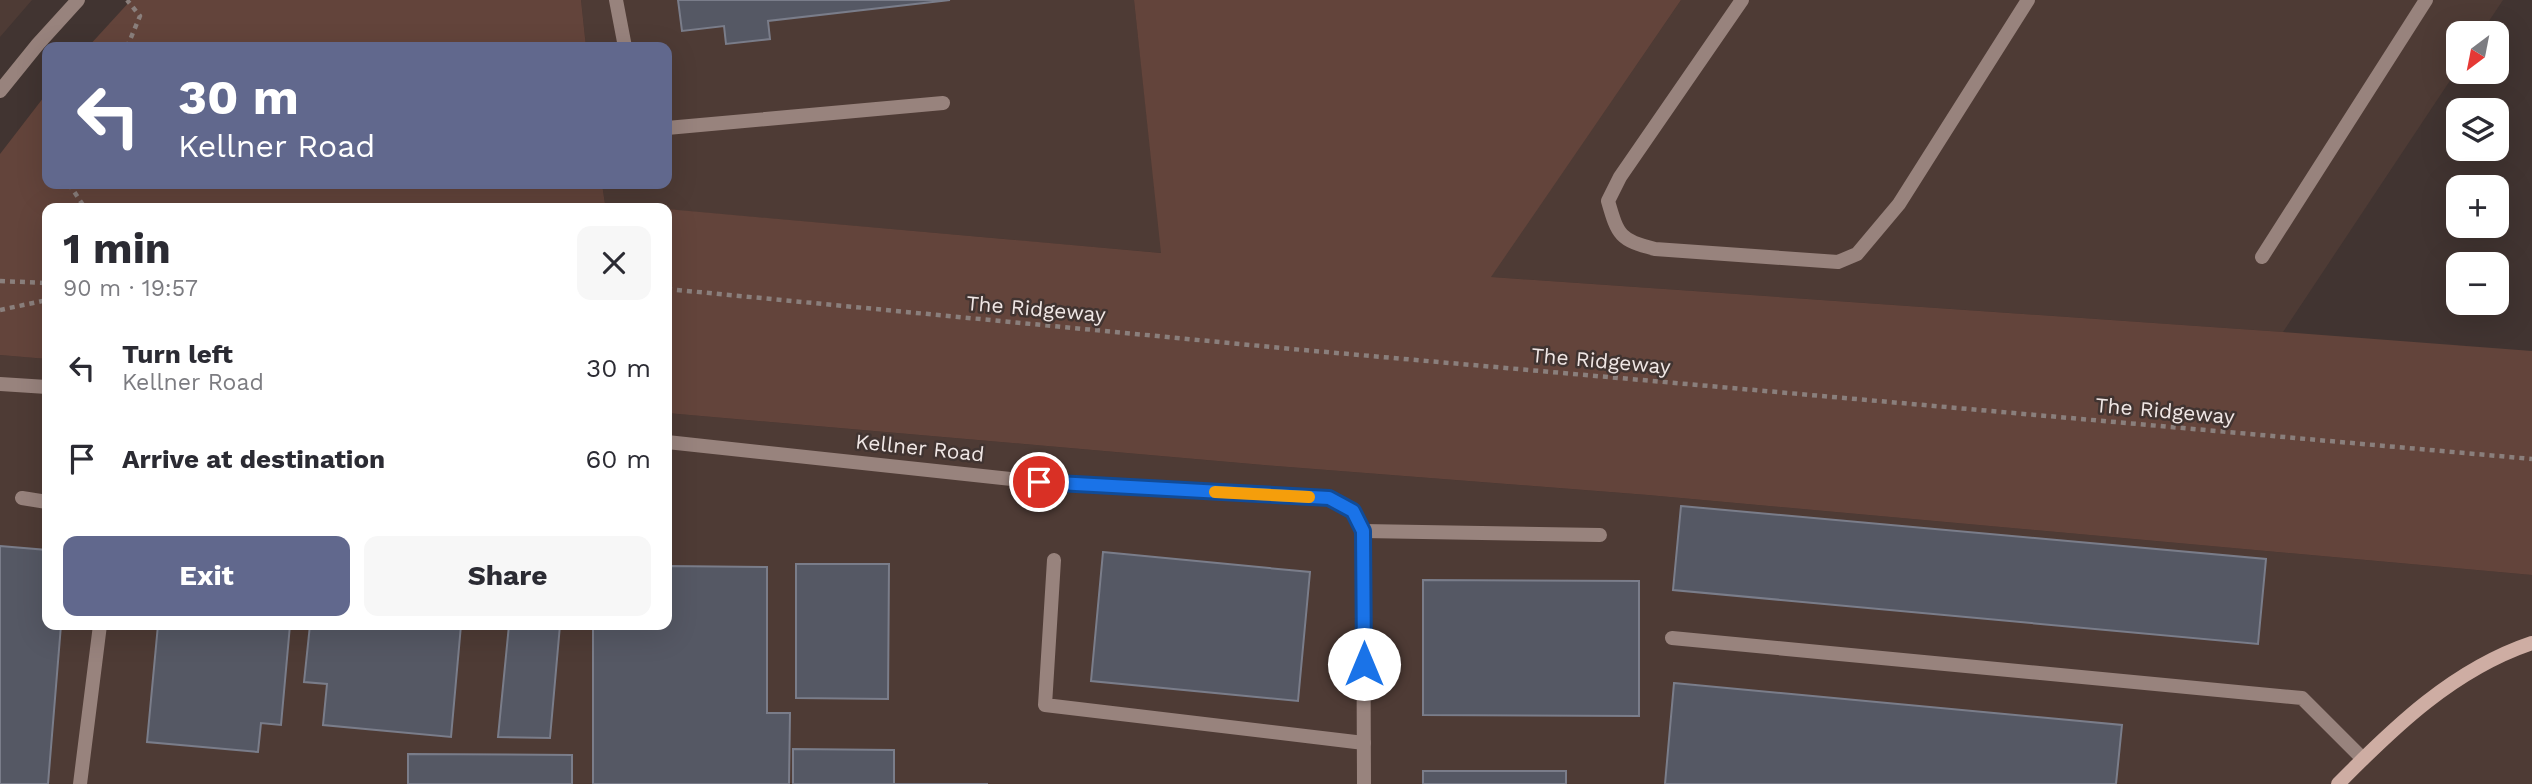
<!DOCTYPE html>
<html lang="en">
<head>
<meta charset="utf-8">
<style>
	:root { --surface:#fff; --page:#f7f7f7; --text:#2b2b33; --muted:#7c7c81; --accent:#61688d }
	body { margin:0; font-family:"Work Sans",sans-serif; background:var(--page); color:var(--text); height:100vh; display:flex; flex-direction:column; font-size:26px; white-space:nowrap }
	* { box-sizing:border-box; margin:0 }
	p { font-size:23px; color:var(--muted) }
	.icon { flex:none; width:38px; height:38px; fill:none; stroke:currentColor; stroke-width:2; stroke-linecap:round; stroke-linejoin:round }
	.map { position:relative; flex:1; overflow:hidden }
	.side { position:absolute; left:42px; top:203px; width:630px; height:427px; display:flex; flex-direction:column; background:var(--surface); border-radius:14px; box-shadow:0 7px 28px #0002 }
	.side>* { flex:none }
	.top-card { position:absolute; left:42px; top:42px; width:630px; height:147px; border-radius:14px; box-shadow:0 7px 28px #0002; background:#61688d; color:#fff; overflow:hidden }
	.needle { width:46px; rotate:212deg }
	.buttons { position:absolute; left:2446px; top:21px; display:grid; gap:14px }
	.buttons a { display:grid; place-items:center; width:63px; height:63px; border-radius:14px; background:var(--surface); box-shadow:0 7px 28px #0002; font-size:35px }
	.pin { position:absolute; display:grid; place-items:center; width:60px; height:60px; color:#fff; margin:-30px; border:4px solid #fff; border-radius:50%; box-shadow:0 2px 7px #0007 }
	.me { position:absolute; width:77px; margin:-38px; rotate:0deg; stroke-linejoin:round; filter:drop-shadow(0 0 5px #0008) }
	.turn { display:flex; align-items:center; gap:24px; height:147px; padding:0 21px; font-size:32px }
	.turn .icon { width:91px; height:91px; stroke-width:2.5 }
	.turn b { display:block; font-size:49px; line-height:60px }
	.round { display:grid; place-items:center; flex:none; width:74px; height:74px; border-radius:14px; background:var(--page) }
	.head { display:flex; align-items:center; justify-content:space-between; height:119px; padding:0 21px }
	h1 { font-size:42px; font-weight:700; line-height:52px }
	.button { display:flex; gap:14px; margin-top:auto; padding:14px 21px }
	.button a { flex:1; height:80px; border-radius:14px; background:var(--accent); color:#fff; font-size:28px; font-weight:700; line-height:80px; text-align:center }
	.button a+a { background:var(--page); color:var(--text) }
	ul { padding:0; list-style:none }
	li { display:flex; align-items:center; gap:21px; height:91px; padding:0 21px }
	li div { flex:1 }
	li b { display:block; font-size:26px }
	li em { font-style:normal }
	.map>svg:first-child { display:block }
	.built { fill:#4e3b35 }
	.green { fill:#63443b }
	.building { fill:#555864; stroke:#7a7d8a; stroke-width:2 }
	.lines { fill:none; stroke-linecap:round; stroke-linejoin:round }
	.path { stroke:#8a7f7c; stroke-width:4.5; stroke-dasharray:5 5; stroke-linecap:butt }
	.lane { stroke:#98837d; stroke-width:14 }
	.street { stroke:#98837d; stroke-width:14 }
	.secondary { stroke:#ceada3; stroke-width:14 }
	.route-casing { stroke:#114b97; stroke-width:18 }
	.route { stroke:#1a73e8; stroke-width:12 }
	.slow { stroke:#f59e0b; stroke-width:12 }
	.labels { text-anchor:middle; stroke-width:5; stroke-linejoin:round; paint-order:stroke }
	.street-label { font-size:21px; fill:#f0e7e5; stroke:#413431 }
</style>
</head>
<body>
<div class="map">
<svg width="2532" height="784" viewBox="0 0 2532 784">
	<rect width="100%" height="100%" fill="#413431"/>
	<path class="built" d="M0 0H32L0 37Z
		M581 0H1134L1162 253 605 204 602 184H667V47H586Z
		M1681 0H2503L2481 33H2459V67L2283 332 1490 277Z
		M0 355 47 359V625H667V413L1276 466 1648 495 2532 575V784H0Z"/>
	<path class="green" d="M131 0H581L586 47H88Z
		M1134 0H1681L1491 277 2283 332 2532 351V575L1648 495 1276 466 667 413V209L1161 253Z
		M47 93V184H602L605 204 654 208H47V359L0 355V154Z"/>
	<path class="building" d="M678 0H950L768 21 770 39 726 44 724 26 682 31Z
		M1681 506 2266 559 2258 644 1673 590Z
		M0 546 47 550V625H61L48 784H0Z
		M1103 552 1310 572 1298 701 1091 681Z
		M796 564H889L888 699 796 698Z
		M667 566 767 567V713H790L789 784H593V625H667Z
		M1423 580 1639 581V716L1423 715Z
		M158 625H290L281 725 261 723 258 752 147 742Z
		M310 625H461L451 737 323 725 327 684 304 682Z
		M509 625H560L550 738 498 737Z
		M1674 683 2122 725 2116 784H1665Z
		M793 749 894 750V784H988H793Z
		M408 754 572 755V784H408Z
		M1423 771H1566V784H1423Z"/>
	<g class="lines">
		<path class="path" d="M127 47 140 16 127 0
			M69 184 85 208
			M0 281 47 283
			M667 289 1292 349 2532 459
			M0 310 47 300"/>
		<path class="lane" d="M616 0 625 47
			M1742 0 1620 177 1608 201C1618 236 1620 240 1655 249L1838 262 1857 254 1899 204 2028 0
			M667 128 943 103
			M2262 257 2426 0
			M22 498 47 502
			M1363 531 1600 535
			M1054 560 1045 705 1364 743
			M1672 638 2302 698 2363 759
			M80 784 100 625"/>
		<path class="street" d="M0 91 38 44 78 0
			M0 384 47 387
			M667 442 1039 482 1330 498 1353 511 1363 531 1364 784"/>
		<path class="secondary" d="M2338 784C2394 727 2454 669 2532 643"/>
	</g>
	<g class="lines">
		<g class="route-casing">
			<path id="route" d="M1039 482 1329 498 1353 511 1363 531 1364 664"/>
		</g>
		<use href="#route" class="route"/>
		<path class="slow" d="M1215 492 1309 497"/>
	</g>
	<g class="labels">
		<g class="street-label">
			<text transform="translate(1036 309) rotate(5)" y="7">The Ridgeway</text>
			<text transform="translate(1601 361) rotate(5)" y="7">The Ridgeway</text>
			<text transform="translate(2165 411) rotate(5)" y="7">The Ridgeway</text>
			<text transform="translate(920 448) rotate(6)" y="7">Kellner Road</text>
		</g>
	</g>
</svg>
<div class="buttons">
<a><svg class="needle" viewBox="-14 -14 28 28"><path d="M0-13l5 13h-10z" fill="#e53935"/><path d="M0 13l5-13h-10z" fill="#7c7c81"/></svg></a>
<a><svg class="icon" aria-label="layers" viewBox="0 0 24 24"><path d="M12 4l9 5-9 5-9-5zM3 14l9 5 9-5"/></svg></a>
<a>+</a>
<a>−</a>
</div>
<div class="pin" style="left:1039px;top:482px;background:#d93025"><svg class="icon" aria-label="arrive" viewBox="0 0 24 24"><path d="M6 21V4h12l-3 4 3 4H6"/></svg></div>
<svg class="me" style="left:1364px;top:664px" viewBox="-20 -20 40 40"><circle r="19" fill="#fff"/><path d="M0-13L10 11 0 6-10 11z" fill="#1a73e8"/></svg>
<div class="top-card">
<div class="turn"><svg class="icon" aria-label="left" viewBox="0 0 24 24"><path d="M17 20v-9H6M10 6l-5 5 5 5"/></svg><div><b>30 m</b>Kellner Road</div></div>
</div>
<section class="side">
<div class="head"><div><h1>1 min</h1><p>90 m · 19:57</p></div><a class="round"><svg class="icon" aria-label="close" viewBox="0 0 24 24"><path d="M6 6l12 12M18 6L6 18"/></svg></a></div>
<ul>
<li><svg class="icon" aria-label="left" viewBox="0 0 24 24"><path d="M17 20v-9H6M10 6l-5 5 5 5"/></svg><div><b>Turn left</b><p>Kellner Road</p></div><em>30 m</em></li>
<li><svg class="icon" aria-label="arrive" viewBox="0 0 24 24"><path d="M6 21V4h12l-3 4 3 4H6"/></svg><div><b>Arrive at destination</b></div><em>60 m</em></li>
</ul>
<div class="button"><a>Exit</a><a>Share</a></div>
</section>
</div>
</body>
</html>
